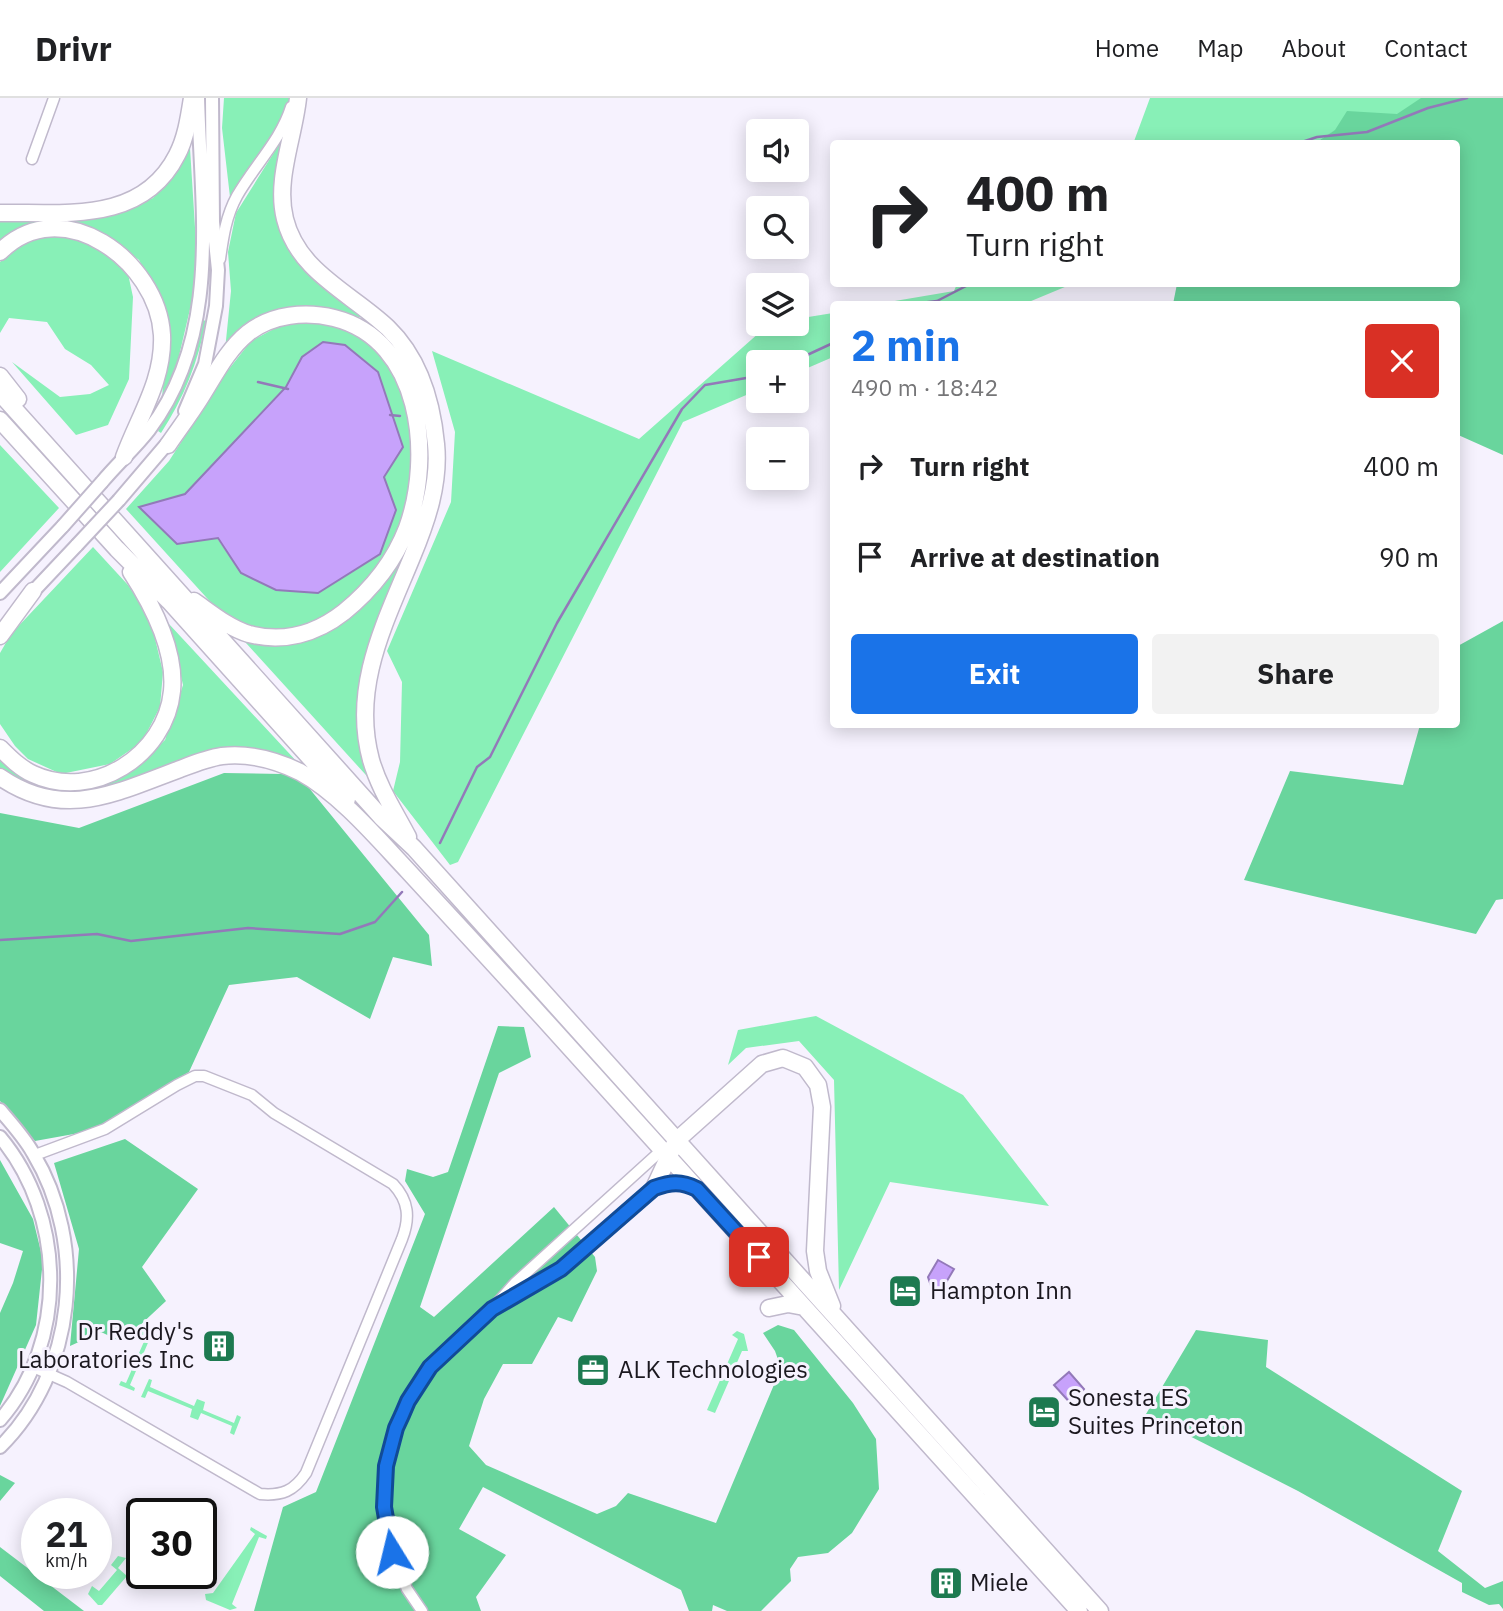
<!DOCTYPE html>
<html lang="en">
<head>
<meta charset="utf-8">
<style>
	:root { --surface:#fff; --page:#f2f2f2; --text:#202124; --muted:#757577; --line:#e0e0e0; --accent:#1a73e8 }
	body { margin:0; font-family:"IBM Plex Sans",sans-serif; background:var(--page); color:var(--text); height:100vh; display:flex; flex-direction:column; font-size:26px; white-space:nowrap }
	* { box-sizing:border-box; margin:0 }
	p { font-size:23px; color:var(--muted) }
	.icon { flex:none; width:38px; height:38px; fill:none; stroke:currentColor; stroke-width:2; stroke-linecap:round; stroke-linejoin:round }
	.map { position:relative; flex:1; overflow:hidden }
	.sheet { position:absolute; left:830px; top:203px; width:630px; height:427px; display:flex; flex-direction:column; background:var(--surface); border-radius:7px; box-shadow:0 4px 18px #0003 }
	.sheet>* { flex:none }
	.guide { position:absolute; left:830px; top:42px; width:630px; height:147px; border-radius:7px; box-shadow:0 4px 18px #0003; background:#fff; color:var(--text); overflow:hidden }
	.buttons { position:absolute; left:746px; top:21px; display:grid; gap:14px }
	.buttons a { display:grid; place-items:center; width:63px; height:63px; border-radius:7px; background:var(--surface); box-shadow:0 4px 18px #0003; font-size:35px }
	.speed { position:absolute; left:21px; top:1400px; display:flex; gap:14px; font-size:35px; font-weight:700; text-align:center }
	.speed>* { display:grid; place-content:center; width:91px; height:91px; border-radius:50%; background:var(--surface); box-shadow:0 4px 18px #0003; line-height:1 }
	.speed small { font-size:18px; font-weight:400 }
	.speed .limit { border:4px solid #111; border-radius:10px; background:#fff; color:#111 }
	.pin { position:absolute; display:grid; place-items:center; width:60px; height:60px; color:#fff; margin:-30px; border-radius:14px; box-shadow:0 4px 10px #0006 }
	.me { position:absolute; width:77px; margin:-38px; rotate:351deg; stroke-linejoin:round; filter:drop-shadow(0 0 5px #0008) }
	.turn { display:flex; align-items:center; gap:24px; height:147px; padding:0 21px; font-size:32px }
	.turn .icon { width:91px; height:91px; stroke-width:2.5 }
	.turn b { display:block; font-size:49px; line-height:60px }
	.round { display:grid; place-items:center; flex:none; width:74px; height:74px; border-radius:7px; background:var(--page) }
	.head { display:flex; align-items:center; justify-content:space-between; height:119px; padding:0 21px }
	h1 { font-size:42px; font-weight:800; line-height:52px; color:var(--accent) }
	.action { display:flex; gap:14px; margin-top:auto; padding:14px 21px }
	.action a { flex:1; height:80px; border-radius:7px; background:var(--accent); color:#fff; font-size:28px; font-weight:800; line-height:80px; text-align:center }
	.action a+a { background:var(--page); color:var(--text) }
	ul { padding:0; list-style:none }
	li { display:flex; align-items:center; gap:21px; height:91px; padding:0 21px }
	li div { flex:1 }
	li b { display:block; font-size:26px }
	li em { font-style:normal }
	header { display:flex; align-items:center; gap:42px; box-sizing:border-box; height:98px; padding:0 35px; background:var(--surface); border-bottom:2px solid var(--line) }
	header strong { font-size:33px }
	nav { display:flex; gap:38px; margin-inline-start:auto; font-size:24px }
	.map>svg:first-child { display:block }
	.green { fill:#88f0b7; fill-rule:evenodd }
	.forest { fill:#69d59d }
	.water { fill:#c7a2fb; stroke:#9379b9; stroke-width:2 }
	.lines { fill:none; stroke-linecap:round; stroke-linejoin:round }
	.stream { stroke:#9379b9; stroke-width:2.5 }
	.minor-casing { stroke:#c0b9cc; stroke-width:13 }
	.tertiary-casing { stroke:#c0b9cc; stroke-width:16 }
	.trunk-casing { stroke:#c0b9cc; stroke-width:19 }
	.minor { stroke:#fff; stroke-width:10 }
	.tertiary { stroke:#fff; stroke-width:12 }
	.trunk { stroke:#fff; stroke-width:16 }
	.tertiary-bridge-casing { stroke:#c0b9cc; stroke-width:16; stroke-linecap:butt }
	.tertiary-bridge { stroke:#fff; stroke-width:12 }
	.route-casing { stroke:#114b97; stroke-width:18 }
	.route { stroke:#1a73e8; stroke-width:12 }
	.labels { text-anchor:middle; stroke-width:6; stroke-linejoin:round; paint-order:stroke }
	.poi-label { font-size:24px; fill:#1b181f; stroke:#f6f2fe; text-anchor:start }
</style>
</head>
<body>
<header>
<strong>Drivr</strong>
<nav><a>Home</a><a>Map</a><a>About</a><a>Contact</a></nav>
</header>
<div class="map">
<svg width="1503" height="1513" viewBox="0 0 1503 1513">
	<rect width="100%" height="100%" fill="#f6f2fe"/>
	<path class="green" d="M224 0H290L281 25 230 99 222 30Z
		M1150 0H1503L1456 46 1334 33 1315 45 1133 46Z
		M290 29 285 141 365 220 297 209 250 223 225 252 231 193 228 154 236 115Z
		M190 50 198 177 175 275 162 302 167 219 139 162 106 138 76 125H50L0 148V121L113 117 153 100 178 68Z
		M31 139H85L127 171 133 199 129 281 108 327 76 337 12 264 60 299 90 296 109 287 91 267 65 251 47 224 9 220 0 235V164Z
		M957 186H1072L1024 206H877L954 193Z
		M833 215V259L796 275V264H758V292L683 324 458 764 450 767 393 693 400 664 402 584 387 553 451 404 455 334 432 253 639 341 769 226H796V221Z
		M305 220 341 224 381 249 413 321 414 399 388 463 335 514 290 532 251 529 215 509 126 411 169 363 225 276 251 243 281 227ZM323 245 345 247 403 349 384 379 396 412 241 475 217 440 177 446 140 409 185 396 286 289 302 259Z
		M203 222 206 223C198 264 184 300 161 335L158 333 188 271Z
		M0 347 59 410 0 474Z
		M414 446 367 562 375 687 236 534 274 542 371 498Z
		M93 449 128 487 140 504 152 528 163 574 160 609 142 644 110 666 61 676 28 661 15 648 0 626V555L11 536Z
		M169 526 299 666 227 652 102 693 78 697 35 691 0 670V659L41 686 133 671 165 642 183 587Z
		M816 918 963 997 1049 1108 890 1084 839 1192 834 982 799 943 746 950 728 967 738 932Z
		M142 1231 157 1237 155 1242 150 1240 130 1287 135 1290 134 1293 119 1287 121 1283 126 1285 146 1239 140 1236Z
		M737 1233 744 1236 748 1253H742L715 1315 707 1312 738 1241 732 1237Z
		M149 1281 152 1282 150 1289 194 1308 197 1301 205 1304 203 1312 234 1325 237 1317 241 1319 234 1337 230 1335 232 1328 201 1315 198 1322 190 1319 192 1311 148 1293 145 1300 141 1299Z
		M251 1429 267 1438 266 1441 259 1439 232 1506 237 1510 230 1512 206 1502 205 1496 213 1495 255 1436 250 1432Z
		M142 1439V1446L138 1451 142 1457 133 1459 127 1454V1446L130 1444 135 1448Z
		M118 1458 126 1460 118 1470 127 1478 102 1507H98L88 1496 92 1488 99 1493 117 1472 111 1467Z"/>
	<path class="forest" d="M1421 0H1503V357L1456 336V206H1173L1177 186H1456V46L1315 45 1335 32 1347 13 1397 16Z
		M1503 523V801L1496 802 1476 836 1244 782 1290 673 1403 687 1420 627 1456 626V549Z
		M224 675 282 676 300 679 429 837 432 868 393 859 370 921 297 879 229 887 189 974 96 1032 35 1043 0 1003V715L79 730Z
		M498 928 524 929 531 959 499 975 420 1209 434 1219 554 1109 595 1159 597 1173 572 1224 558 1219 532 1266H503L484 1301 469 1348 486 1367 597 1416 616 1408 628 1395 716 1425 781 1270 775 1253 763 1235 778 1227 794 1232 853 1305 876 1341 879 1391 852 1435 828 1455 798 1459 790 1471 791 1483 761 1513H727L713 1507 712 1513H689L681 1492 483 1389 459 1431 506 1457 476 1499 481 1513H254L283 1409 316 1394 425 1116 405 1083 407 1071 433 1079 448 1074Z
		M125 1041 198 1091 142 1169 166 1203 122 1244 101 1234 70 1248 79 1151 54 1065Z
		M0 1062 33 1121 43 1162 36 1227 0 1308V1215L13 1185 23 1153 0 1145Z
		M1196 1232 1268 1242 1266 1269 1462 1393 1438 1453 1485 1490 1503 1483V1511L1499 1506 1489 1507 1462 1494V1485L1298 1393 1146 1316Z
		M0 1377 15 1385 0 1403Z
		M0 1449 84 1513H44L0 1478Z"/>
	<path class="water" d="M323 244 345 247 378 274 403 349 384 379 396 412 380 456 318 495 276 492 241 475 218 440 177 446 139 409 185 396 286 289 302 259Z
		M938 1162 954 1171 941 1193 931 1188 928 1179Z
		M1069 1274 1084 1291 1072 1307 1054 1287Z"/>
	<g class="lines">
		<path class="stream" d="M1296 46 1317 39 1367 34 1428 10 1467 0
			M912 206 937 203 970 186
			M792 264 833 245
			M258 284 288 291
			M390 317 400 318
			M440 745 477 669 490 659 557 525 682 311 705 287 758 278
			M0 842 97 836 131 843 248 830 340 836 375 824 402 794"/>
		<g class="minor-casing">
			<path id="minor" d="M32 61 54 0
				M220 161C223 139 226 118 237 98 254 68 281 42 291 9
				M502 1206 561 1171 654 1090
				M33 1269 67 1284 260 1396C282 1398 294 1393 306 1375L402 1141C410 1120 409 1103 393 1086L274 1015 252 997 204 978H195L177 987 105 1031 35 1057
				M422 1513 407 1491 392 1454 384 1409 386 1368 395 1330 408 1303 430 1269 492 1211 515 1185 664 1050"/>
		</g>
		<g class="tertiary-casing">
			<path id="tertiary" d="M185 313 205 266 216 208 218 172 213 124 212 0
				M102 384C117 366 135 350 149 332 222 236 201 112 198 0
				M119 402 171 341
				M0 495 63 428
				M27 500 77 447
				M0 1012C12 1026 24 1039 33 1055 88 1146 76 1274 0 1349
				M0 1039C66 1118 68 1244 0 1322"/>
		</g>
		<g class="trunk-casing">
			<path id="trunk" d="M298 0C294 39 275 82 285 121 298 174 351 195 388 230 419 260 432 304 436 346 440 385 427 423 412 459 385 525 351 589 371 662 379 690 395 714 408 739
				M0 115C65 114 142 126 177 57 186 40 189 19 192 0
				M0 154C61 92 158 163 162 237 164 282 139 318 124 359
				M0 278 18 301
				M0 295 382 720 414 750 1100 1513
				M0 322 117 451 169 503 347 701
				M168 347C179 331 191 315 201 299 215 277 227 252 248 235 272 216 306 213 334 220 422 242 433 358 407 430 394 464 371 492 344 514 316 536 283 545 249 536 229 530 211 515 194 503
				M0 538 33 493
				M0 650C10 660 20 670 33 676 93 704 166 657 172 593 176 552 153 508 131 474
				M0 679C64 723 115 695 180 671 193 666 208 660 222 658 249 655 276 662 300 674 340 696 377 740 408 773 453 822 498 870 542 919 721 1117 900 1315 1079 1513
				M654 1090 676 1043 762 966 783 960 805 969 818 987 822 1009 815 1153 818 1173 832 1208
				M769 1210 788 1206 804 1209"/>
		</g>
		<use href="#minor" class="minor"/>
		<use href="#tertiary" class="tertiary"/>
		<use href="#trunk" class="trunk"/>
		<g class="tertiary-bridge-casing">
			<path id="tertiary-bridge" d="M63 428 102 384
				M77 447 119 402"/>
		</g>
		<use href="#tertiary-bridge" class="tertiary-bridge"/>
	</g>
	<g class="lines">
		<g class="route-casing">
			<path id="route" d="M392 1454 384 1409 386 1368 396 1330 402 1317 408 1303 430 1269 492 1211 561 1171 654 1090C671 1084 681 1083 697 1091L759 1159"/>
		</g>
		<use href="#route" class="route"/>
	</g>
	<defs>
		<g id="hotel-square" transform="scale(1.75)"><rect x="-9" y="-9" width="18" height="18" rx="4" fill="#1d7a50" stroke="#f6f2fe"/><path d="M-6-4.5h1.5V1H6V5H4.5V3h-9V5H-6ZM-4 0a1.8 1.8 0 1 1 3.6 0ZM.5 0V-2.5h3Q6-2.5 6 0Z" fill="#fff"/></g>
		<g id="building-square" transform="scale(1.75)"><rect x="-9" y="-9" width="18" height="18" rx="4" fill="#1d7a50" stroke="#f6f2fe"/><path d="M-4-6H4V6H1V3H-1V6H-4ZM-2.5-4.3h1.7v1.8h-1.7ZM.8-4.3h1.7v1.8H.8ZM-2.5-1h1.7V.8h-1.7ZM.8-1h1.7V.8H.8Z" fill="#fff"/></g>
		<g id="office-square" transform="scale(1.75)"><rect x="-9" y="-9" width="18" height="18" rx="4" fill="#1d7a50" stroke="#f6f2fe"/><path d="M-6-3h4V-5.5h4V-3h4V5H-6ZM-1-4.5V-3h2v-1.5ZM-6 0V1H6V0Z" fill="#fff"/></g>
	</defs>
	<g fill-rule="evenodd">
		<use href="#hotel-square" x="905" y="1193"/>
		<use href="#building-square" x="219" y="1248"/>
		<use href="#office-square" x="593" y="1272"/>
		<use href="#hotel-square" x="1044" y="1314"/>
		<use href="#building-square" x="946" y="1485"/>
	</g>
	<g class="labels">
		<g class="poi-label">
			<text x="930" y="1201">Hampton Inn</text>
			<text x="194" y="1242" text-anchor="end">Dr Reddy's<tspan x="194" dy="28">Laboratories Inc</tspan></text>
			<text x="618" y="1280">ALK Technologies</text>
			<text x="1068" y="1308">Sonesta ES<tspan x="1068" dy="28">Suites Princeton</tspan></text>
			<text x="970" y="1493">Miele</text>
		</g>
	</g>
</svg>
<div class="buttons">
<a><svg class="icon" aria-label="sound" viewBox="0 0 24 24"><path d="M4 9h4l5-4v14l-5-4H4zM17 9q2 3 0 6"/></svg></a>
<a><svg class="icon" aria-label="search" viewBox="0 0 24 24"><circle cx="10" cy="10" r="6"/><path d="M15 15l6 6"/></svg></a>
<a><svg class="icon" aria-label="layers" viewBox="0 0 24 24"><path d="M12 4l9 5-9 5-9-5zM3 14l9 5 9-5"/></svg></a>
<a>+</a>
<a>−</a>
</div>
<div class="speed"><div>21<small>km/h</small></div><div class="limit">30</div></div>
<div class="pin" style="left:759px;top:1159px;background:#d93025"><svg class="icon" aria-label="arrive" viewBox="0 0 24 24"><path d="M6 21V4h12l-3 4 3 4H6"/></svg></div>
<svg class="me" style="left:392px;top:1454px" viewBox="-20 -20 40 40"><circle r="19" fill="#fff"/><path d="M0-13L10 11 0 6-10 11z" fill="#1a73e8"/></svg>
<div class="guide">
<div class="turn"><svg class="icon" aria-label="right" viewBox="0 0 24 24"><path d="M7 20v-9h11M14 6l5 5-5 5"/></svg><div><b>400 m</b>Turn right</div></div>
</div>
<section class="sheet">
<div class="head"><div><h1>2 min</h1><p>490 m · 18:42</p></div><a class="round" style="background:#d93025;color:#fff"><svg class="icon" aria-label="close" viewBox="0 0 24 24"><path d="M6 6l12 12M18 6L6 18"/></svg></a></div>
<ul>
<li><svg class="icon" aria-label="right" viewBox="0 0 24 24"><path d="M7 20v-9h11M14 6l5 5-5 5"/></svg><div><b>Turn right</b></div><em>400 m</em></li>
<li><svg class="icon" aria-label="arrive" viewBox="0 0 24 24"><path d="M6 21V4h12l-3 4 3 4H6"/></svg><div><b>Arrive at destination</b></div><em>90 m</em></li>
</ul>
<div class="action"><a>Exit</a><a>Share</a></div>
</section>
</div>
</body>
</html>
